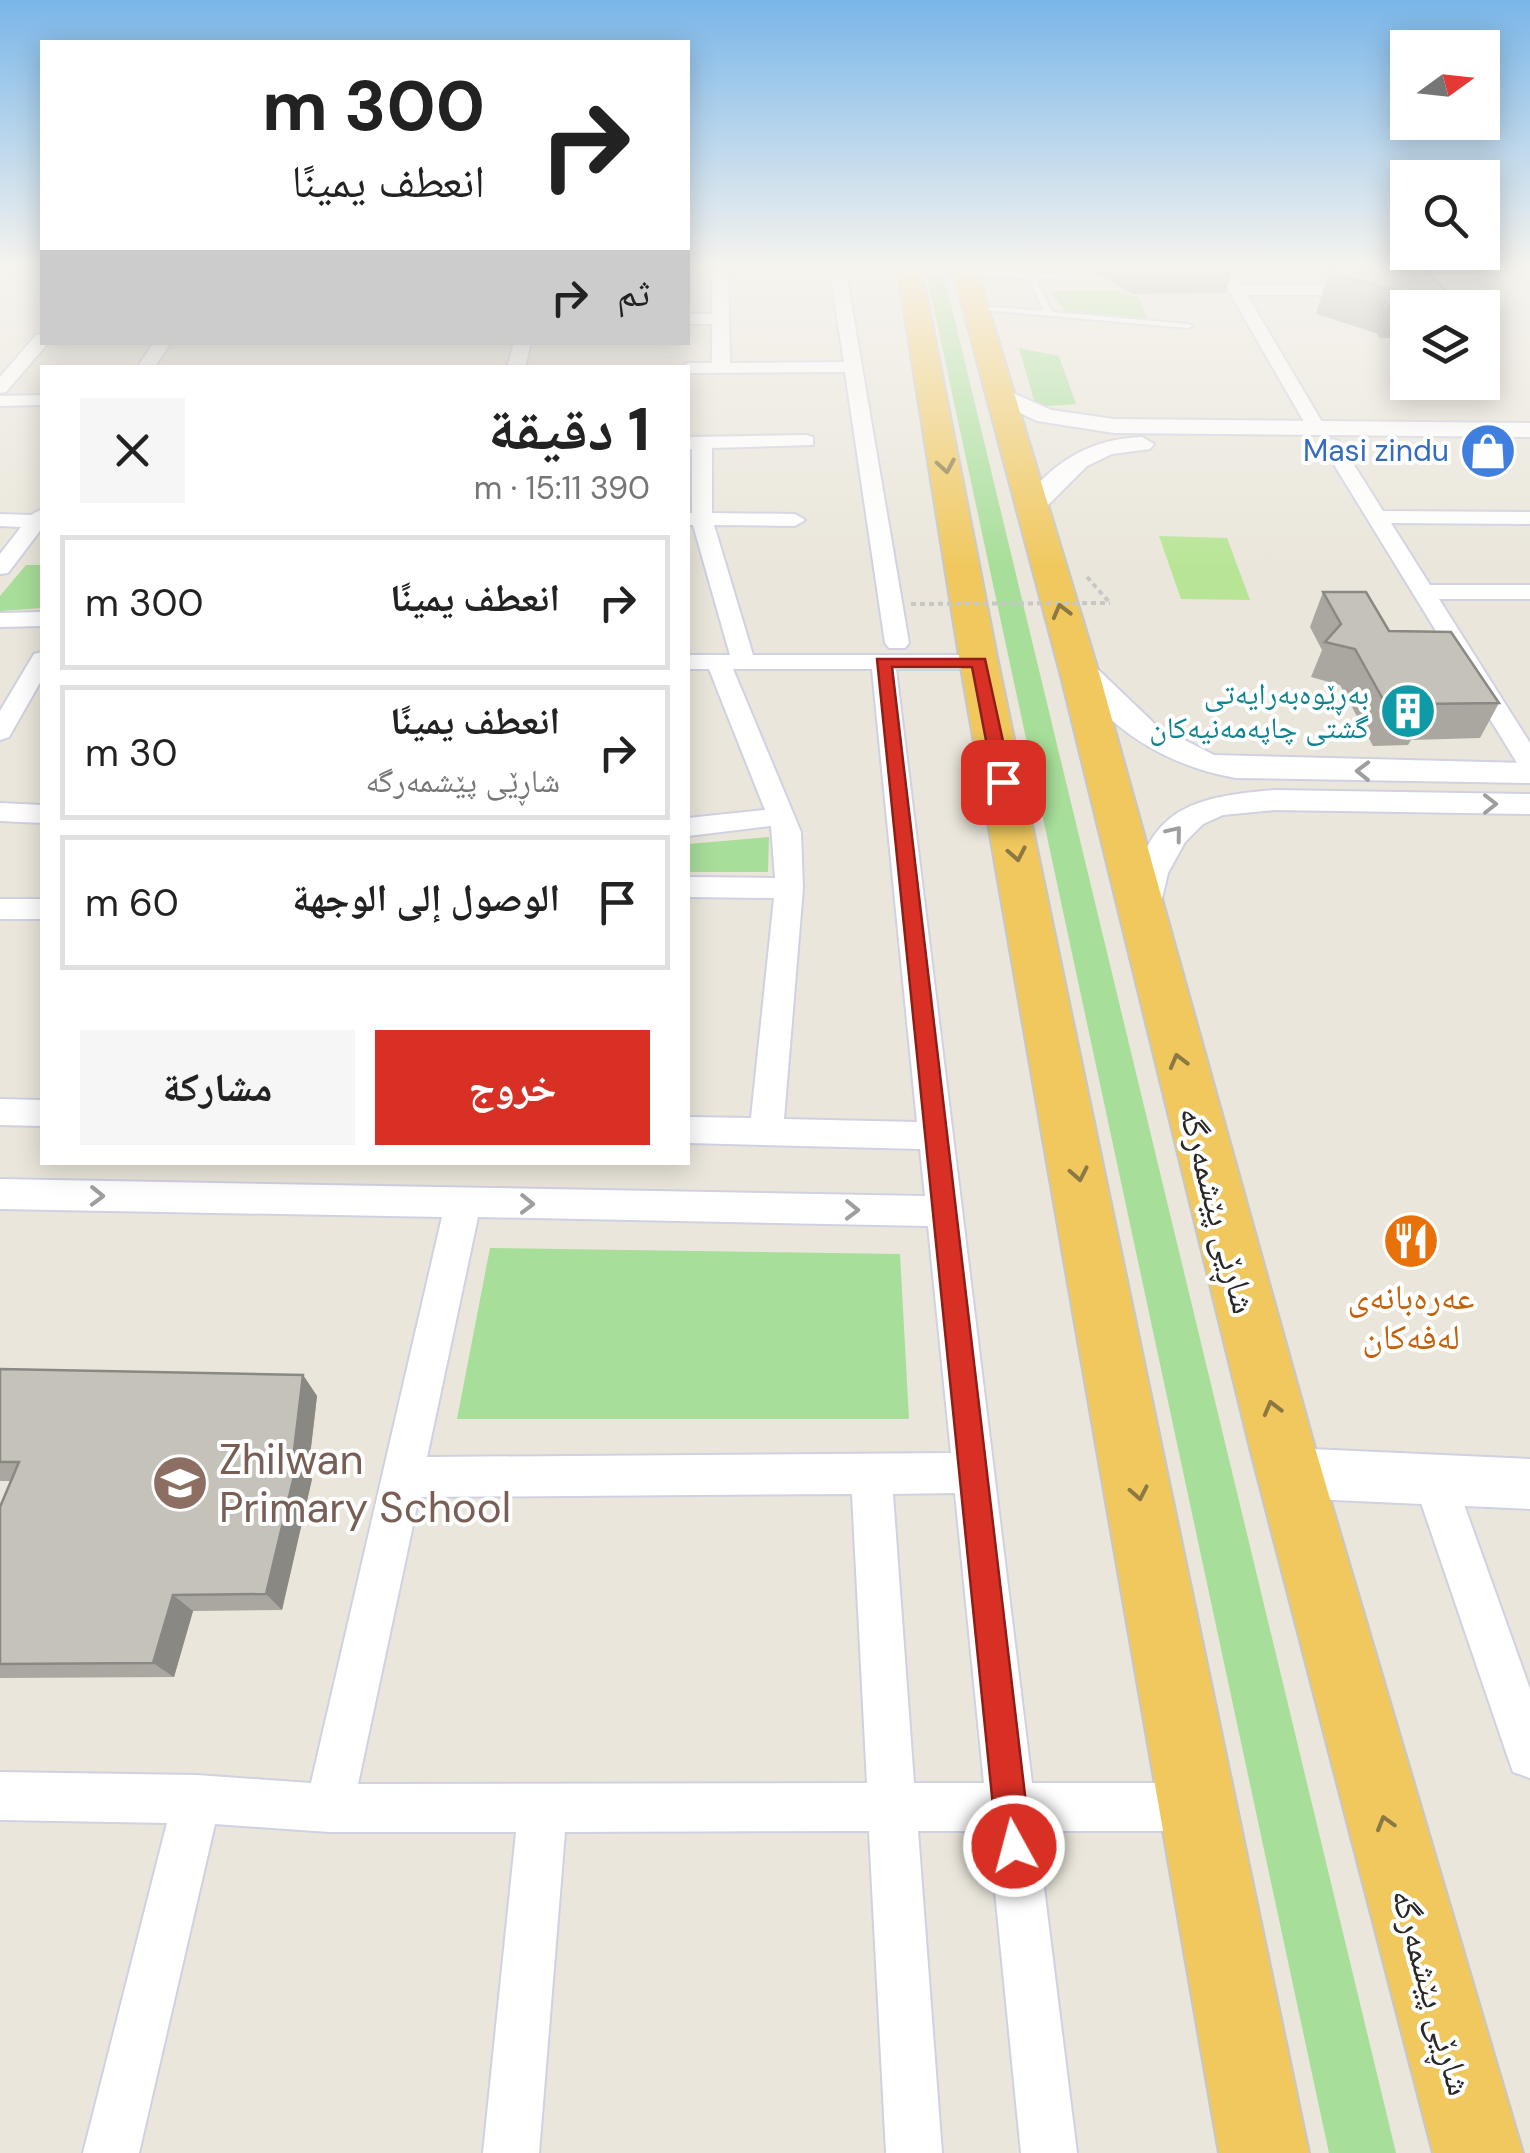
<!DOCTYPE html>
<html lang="ar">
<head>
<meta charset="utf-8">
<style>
	:root { --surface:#fff; --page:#f6f6f6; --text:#222; --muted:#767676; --line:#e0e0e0; --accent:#d93025 }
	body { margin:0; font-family:"DM Sans","Noto Naskh Arabic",sans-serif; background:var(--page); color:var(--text); direction:rtl; height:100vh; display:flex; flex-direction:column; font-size:38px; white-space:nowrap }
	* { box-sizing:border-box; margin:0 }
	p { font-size:32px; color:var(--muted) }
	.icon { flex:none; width:55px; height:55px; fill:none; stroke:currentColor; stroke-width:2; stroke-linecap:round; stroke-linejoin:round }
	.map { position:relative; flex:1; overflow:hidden; direction:ltr }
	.sheet { position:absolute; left:40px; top:365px; width:650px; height:800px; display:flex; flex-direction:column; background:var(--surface); border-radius:0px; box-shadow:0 5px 25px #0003; direction:rtl }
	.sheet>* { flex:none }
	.guide { position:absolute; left:40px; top:40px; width:650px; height:305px; border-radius:0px; box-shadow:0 5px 25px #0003; direction:rtl; background:#fff; color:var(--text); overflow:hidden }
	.needle { width:65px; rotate:75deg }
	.tools { position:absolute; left:1390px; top:30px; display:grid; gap:20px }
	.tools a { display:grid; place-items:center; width:110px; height:110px; border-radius:0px; background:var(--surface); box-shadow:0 5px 25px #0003; font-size:50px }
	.pin { position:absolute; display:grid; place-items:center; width:85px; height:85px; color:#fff; margin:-42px; border-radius:20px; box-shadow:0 5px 15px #0006 }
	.me { position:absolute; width:110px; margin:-55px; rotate:353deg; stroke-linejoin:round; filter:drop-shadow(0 0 8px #0008) }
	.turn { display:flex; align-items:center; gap:35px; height:210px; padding:0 40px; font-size:45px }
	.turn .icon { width:130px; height:130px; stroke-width:2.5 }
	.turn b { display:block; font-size:70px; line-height:85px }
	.then { display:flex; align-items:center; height:95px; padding:0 40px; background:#0003; gap:20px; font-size:38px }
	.round { display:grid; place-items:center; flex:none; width:105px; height:105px; border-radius:0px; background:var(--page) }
	.headline { display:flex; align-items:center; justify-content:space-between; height:170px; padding:0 40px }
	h1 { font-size:60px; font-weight:800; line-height:75px }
	.cta { display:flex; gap:20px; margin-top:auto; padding:20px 40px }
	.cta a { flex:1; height:115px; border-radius:0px; background:var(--accent); color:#fff; font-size:40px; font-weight:800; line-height:115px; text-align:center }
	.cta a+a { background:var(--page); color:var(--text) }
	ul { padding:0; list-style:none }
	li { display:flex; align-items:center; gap:30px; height:135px; margin:0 20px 15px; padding:0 20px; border:5px solid var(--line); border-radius:0px }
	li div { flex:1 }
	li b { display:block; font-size:38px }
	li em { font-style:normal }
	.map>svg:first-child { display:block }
	.green { fill:#a7de99 }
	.pitch { fill:#b8e595 }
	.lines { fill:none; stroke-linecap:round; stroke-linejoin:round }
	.service-casing { stroke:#d0d1e1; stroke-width:4 }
	.minor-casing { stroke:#d0d1e1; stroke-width:4 }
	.tertiary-casing { stroke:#d0d1e1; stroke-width:4 }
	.trunk-casing { stroke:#c7c7c7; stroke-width:4 }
	.path { stroke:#c7c7c7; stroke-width:4; stroke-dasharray:5 4; stroke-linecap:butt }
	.service { fill:#fff; fill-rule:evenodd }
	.minor { fill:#fff; fill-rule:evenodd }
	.tertiary { fill:#fff; fill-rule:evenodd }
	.trunk { fill:#f0c85e; fill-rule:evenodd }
	.path-bridge { stroke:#c7c7c7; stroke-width:4; stroke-dasharray:5 4; stroke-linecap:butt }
	.wall { fill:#a9a7a0 }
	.shaded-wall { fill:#8a8882 }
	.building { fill:#c5c2ba; stroke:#8a8882; stroke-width:2.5 }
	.oneway { stroke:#8c7843 }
	.oneway2 { stroke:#9e9e9e }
	.route { fill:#d93025; stroke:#8d1f18; stroke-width:2.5 }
	.labels { text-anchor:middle; stroke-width:8; stroke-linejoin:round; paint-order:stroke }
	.far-shop-label { font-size:30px; fill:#366cbe; stroke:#fff; text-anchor:end }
	.far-culture-label { font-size:30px; fill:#0d838f; stroke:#fff; text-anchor:end }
	.street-label { font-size:35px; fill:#282828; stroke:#fff }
	.food-label { font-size:35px; fill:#c56008; stroke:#fff }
	.near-education-label { font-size:42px; fill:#785e54; stroke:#fff; text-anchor:start }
</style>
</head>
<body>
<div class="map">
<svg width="1530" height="2153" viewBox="0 0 1530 2153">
	<rect width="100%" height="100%" fill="#eae6db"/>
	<path class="green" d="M925 267H942L1396 2153H1329Z
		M1051 291H1120L1122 295 1138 296 1147 318 1064 311Z
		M1019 348 1059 356 1076 404 1036 407Z
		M26 565H42V608L0 611V596Z
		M769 837 768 872H688V844Z
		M490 1248 900 1254 909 1419H457Z"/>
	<path class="pitch" d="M1159 536 1227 538 1250 600 1181 599Z"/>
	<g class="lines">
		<g class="service-casing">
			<path id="service" d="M965 270 1075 276 1078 280 1035 278 1052 312 1188 324 1192 326 1188 328 972 309 969 305 1044 311 1028 278 962 274Z"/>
		</g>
		<g class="minor-casing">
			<path id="minor" d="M712 267H728L730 363 844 362 829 267H845L909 643 905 648H889L885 643 845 372 688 373V368H680L688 363H712V324H688V314H712Z
				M1215 267H1231L1241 285H1370L1365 278 1368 275 1415 267 1418 271 1411 276 1383 281 1388 288 1376 295H1247L1325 427 1316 433 1307 427Z
				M42 334V342L48 343 6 392 0 393V377L36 335Z
				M154 342H171L154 368H137Z
				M514 342H531L525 368H507Z
				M42 395V405L0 406V396Z
				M806 435 813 437V445L712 448V513L795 514 805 520 795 526 714 525 753 655H979L991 662 979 669H896L1032 1783H1197L1214 1790 1221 1807 1214 1824 1197 1831H1037L1077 2153H1021L989 1831H918L942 2153H886L869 1831 565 1832 539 2153H483L516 1832H329L215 1824 139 2153H83L167 1823 0 1820V1772L197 1775 311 1783 442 1217 0 1209V1179L925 1196 920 1149 688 1143V1117L751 1118 774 898 688 897V877L775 878 771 826 688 836V818L765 810 709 669H688V655H730L693 525H688V513H692V449H688V437ZM733 669H872L917 1122 784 1119 803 888 801 832ZM478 1217 928 1226 951 1453 427 1457ZM955 1493 984 1783H914L893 1494ZM852 1494 867 1783 358 1784 419 1497Z
				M1332 439 1339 441 1383 511 1530 512V524L1391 523 1430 585H1530V599H1439L1530 743V771L1517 763 1322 445Z
				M42 509V528L8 573 0 574V554L21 527 0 526V514L31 515Z
				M42 612V626L0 627V613Z
				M42 652V679L9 737 0 740V711L34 654Z
				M0 803 42 805V823L0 821Z
				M0 899H42V919H0Z
				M0 1099 42 1100V1126L0 1125Z
				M1435 1462 1450 1468 1456 1482 1530 1689V1778L1513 1772 1507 1755 1414 1482 1420 1468Z"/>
		</g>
		<g class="tertiary-casing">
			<path id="tertiary" d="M1000 387 1051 410 1114 419 1530 423V437L1114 433 1037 421 992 399 989 394Z
				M1142 437 1154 444 1150 449 1112 454 1087 466 1040 513 1031 516 1018 508C1050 464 1087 439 1142 437Z
				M1075 654 1085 657 1157 726 1214 755 1530 763V783L1236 778C1161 765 1104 725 1060 663L1065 657Z
				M1275 790 1530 794V814L1275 810 1223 815 1203 824 1185 842 1168 873 1155 928 1142 931 1129 928 1124 919C1146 816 1173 798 1275 790Z
				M1289 1448 1530 1459V1509L1289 1498 1271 1490 1264 1473 1271 1456Z"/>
		</g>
		<g class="trunk-casing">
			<path id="trunk" d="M897 267H921L998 662 1309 2153H1219L960 662Z
				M952 267H976L1101 680 1315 1448 1523 2153H1433L1250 1448 1062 680Z"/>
		</g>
		<path class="path" d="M1087 577 1110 603"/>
		<use href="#service" class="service"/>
		<use href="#minor" class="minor"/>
		<use href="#tertiary" class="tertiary"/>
		<use href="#trunk" class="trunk"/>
		<path class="path-bridge" d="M911 604 1110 603"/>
	</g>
	<path class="wall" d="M1092 267H1233L1226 293 1132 294 1091 270Z
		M1330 267 1461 308H1408V344L1403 338H1380L1376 333 1316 314Z
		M1482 332 1489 338 1482 353Z
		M1323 592 1389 631 1499 703 1480 738 1411 740 1408 745 1373 746 1340 685 1311 677 1322 650 1310 627Z
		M0 1369 303 1375 317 1396 308 1473 312 1479 282 1610 193 1611 174 1677 0 1678V1507L11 1481H0Z"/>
	<path class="shaded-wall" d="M303 1375 317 1396 308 1473 312 1479 282 1610 266 1594 293 1459Z
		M173 1595 193 1611 174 1677 153 1663Z"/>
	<path class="building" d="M1330 267H1424L1461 308H1430L1419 295H1396L1392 290 1329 272Z
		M1323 592H1366L1389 631 1451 632 1499 703 1422 704 1426 709 1389 710 1355 649 1325 642 1341 624Z
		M0 1369 303 1375 293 1459H298L266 1594 173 1595 153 1663 0 1664V1507L19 1462H0Z"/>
	<defs><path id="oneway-chevron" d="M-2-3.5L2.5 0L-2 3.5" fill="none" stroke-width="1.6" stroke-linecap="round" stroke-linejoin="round" transform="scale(2.5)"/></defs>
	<g class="oneway">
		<use href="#oneway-chevron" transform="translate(946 466) rotate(80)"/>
		<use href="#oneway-chevron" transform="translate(1061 611) rotate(-105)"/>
		<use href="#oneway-chevron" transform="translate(1017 854) rotate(79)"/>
		<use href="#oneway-chevron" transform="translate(1178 1061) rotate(-105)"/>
		<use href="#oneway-chevron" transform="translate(1079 1174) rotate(79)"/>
		<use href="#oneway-chevron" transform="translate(1272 1408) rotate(-105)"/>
		<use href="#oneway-chevron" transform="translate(1139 1493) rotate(79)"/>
		<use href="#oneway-chevron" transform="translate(1385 1823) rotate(-106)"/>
	</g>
	<g class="oneway2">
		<use href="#oneway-chevron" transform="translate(1363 771) rotate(-179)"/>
		<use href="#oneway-chevron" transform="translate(1490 804)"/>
		<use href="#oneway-chevron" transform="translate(1175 833) rotate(-51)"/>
		<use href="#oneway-chevron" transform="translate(97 1196) rotate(1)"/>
		<use href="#oneway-chevron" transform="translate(527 1204) rotate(1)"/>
		<use href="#oneway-chevron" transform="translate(852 1210) rotate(1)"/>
	</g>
	<linearGradient id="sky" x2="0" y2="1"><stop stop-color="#79b6e8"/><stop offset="0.47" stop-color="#f6f4ef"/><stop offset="1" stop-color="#f6f4ef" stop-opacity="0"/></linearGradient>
	<rect width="1530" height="568" fill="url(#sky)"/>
	<path class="route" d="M877 659H985L1012 782 1003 788 994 782 972 667H892L1031 1846 1026 1858 1014 1863 1002 1858 997 1846Z"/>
	<defs>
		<g id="shop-disc" transform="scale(2.875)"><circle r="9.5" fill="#3f7fe0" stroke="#fff"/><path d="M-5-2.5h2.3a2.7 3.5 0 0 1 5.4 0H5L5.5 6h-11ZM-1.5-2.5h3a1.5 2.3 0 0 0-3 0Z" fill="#fff"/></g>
		<g id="building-disc" transform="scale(2.875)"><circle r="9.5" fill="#0f9aa8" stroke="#fff"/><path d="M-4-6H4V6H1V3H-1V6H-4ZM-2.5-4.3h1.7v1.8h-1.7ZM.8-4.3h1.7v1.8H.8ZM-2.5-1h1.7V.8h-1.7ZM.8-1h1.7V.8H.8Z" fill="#fff"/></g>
		<g id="restaurant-disc" transform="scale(2.875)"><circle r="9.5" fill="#e8710a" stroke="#fff"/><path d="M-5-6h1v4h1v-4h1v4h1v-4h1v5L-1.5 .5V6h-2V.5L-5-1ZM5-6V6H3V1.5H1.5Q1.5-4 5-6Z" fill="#fff"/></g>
		<g id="school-disc" transform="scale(2.875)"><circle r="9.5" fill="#8d6e63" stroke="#fff"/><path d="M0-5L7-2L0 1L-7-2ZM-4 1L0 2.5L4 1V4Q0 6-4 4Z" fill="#fff"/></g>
	</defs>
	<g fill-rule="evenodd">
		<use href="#shop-disc" x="1488" y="451"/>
		<use href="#building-disc" x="1408" y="711"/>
		<use href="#restaurant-disc" x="1411" y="1241"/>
		<use href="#school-disc" x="180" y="1483"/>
	</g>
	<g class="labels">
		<g class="far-shop-label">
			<text x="1449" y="461">Masi zindu</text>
		</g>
		<g class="far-culture-label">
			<text x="1369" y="704">بەڕێوەبەرایەتی<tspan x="1369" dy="34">گشتی چاپەمەنیەکان</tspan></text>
		</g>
		<g class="street-label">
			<text transform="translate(1218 1210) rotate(75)" y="12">شاڕێی پێشمەرگە</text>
			<text transform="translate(1432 1992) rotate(74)" y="12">شاڕێی پێشمەرگە</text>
		</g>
		<g class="food-label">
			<text x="1411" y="1309">عەرەبانەی<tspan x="1411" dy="40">لەفەکان</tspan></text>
		</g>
		<g class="near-education-label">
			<text x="219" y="1474">Zhilwan<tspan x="219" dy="48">Primary School</tspan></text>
		</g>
	</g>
</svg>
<div class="tools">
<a><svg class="needle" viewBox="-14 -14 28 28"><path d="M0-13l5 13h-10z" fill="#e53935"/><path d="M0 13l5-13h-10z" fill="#767676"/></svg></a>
<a><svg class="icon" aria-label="search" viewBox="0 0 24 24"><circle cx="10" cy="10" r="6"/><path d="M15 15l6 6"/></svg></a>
<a><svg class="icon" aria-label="layers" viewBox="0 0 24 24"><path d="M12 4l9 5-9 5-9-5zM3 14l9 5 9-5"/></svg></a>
</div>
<div class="pin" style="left:1003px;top:782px;background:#d93025"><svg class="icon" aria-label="arrive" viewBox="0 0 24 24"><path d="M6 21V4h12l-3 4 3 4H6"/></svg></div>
<svg class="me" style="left:1014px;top:1846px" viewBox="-20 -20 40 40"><circle r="17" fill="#d93025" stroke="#fff" stroke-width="3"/><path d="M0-11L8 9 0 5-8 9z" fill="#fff"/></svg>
<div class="guide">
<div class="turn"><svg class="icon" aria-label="right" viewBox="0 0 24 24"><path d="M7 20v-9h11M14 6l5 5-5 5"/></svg><div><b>300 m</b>انعطف يمينًا</div></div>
<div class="then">ثم<svg class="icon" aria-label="right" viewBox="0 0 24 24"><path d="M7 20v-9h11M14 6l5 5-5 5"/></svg></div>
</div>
<section class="sheet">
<div class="headline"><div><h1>1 دقيقة</h1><p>390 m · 15:11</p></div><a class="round"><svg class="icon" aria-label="close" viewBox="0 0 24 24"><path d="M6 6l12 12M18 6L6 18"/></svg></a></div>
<ul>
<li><svg class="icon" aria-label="right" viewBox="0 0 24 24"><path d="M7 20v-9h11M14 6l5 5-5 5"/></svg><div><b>انعطف يمينًا</b></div><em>300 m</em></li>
<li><svg class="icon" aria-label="right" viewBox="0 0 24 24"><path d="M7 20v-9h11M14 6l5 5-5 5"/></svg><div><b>انعطف يمينًا</b><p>شاڕێی پێشمەرگە</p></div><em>30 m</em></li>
<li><svg class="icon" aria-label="arrive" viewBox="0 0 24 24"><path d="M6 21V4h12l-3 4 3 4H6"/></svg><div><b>الوصول إلى الوجهة</b></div><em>60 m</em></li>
</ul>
<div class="cta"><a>خروج</a><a>مشاركة</a></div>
</section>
</div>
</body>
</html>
